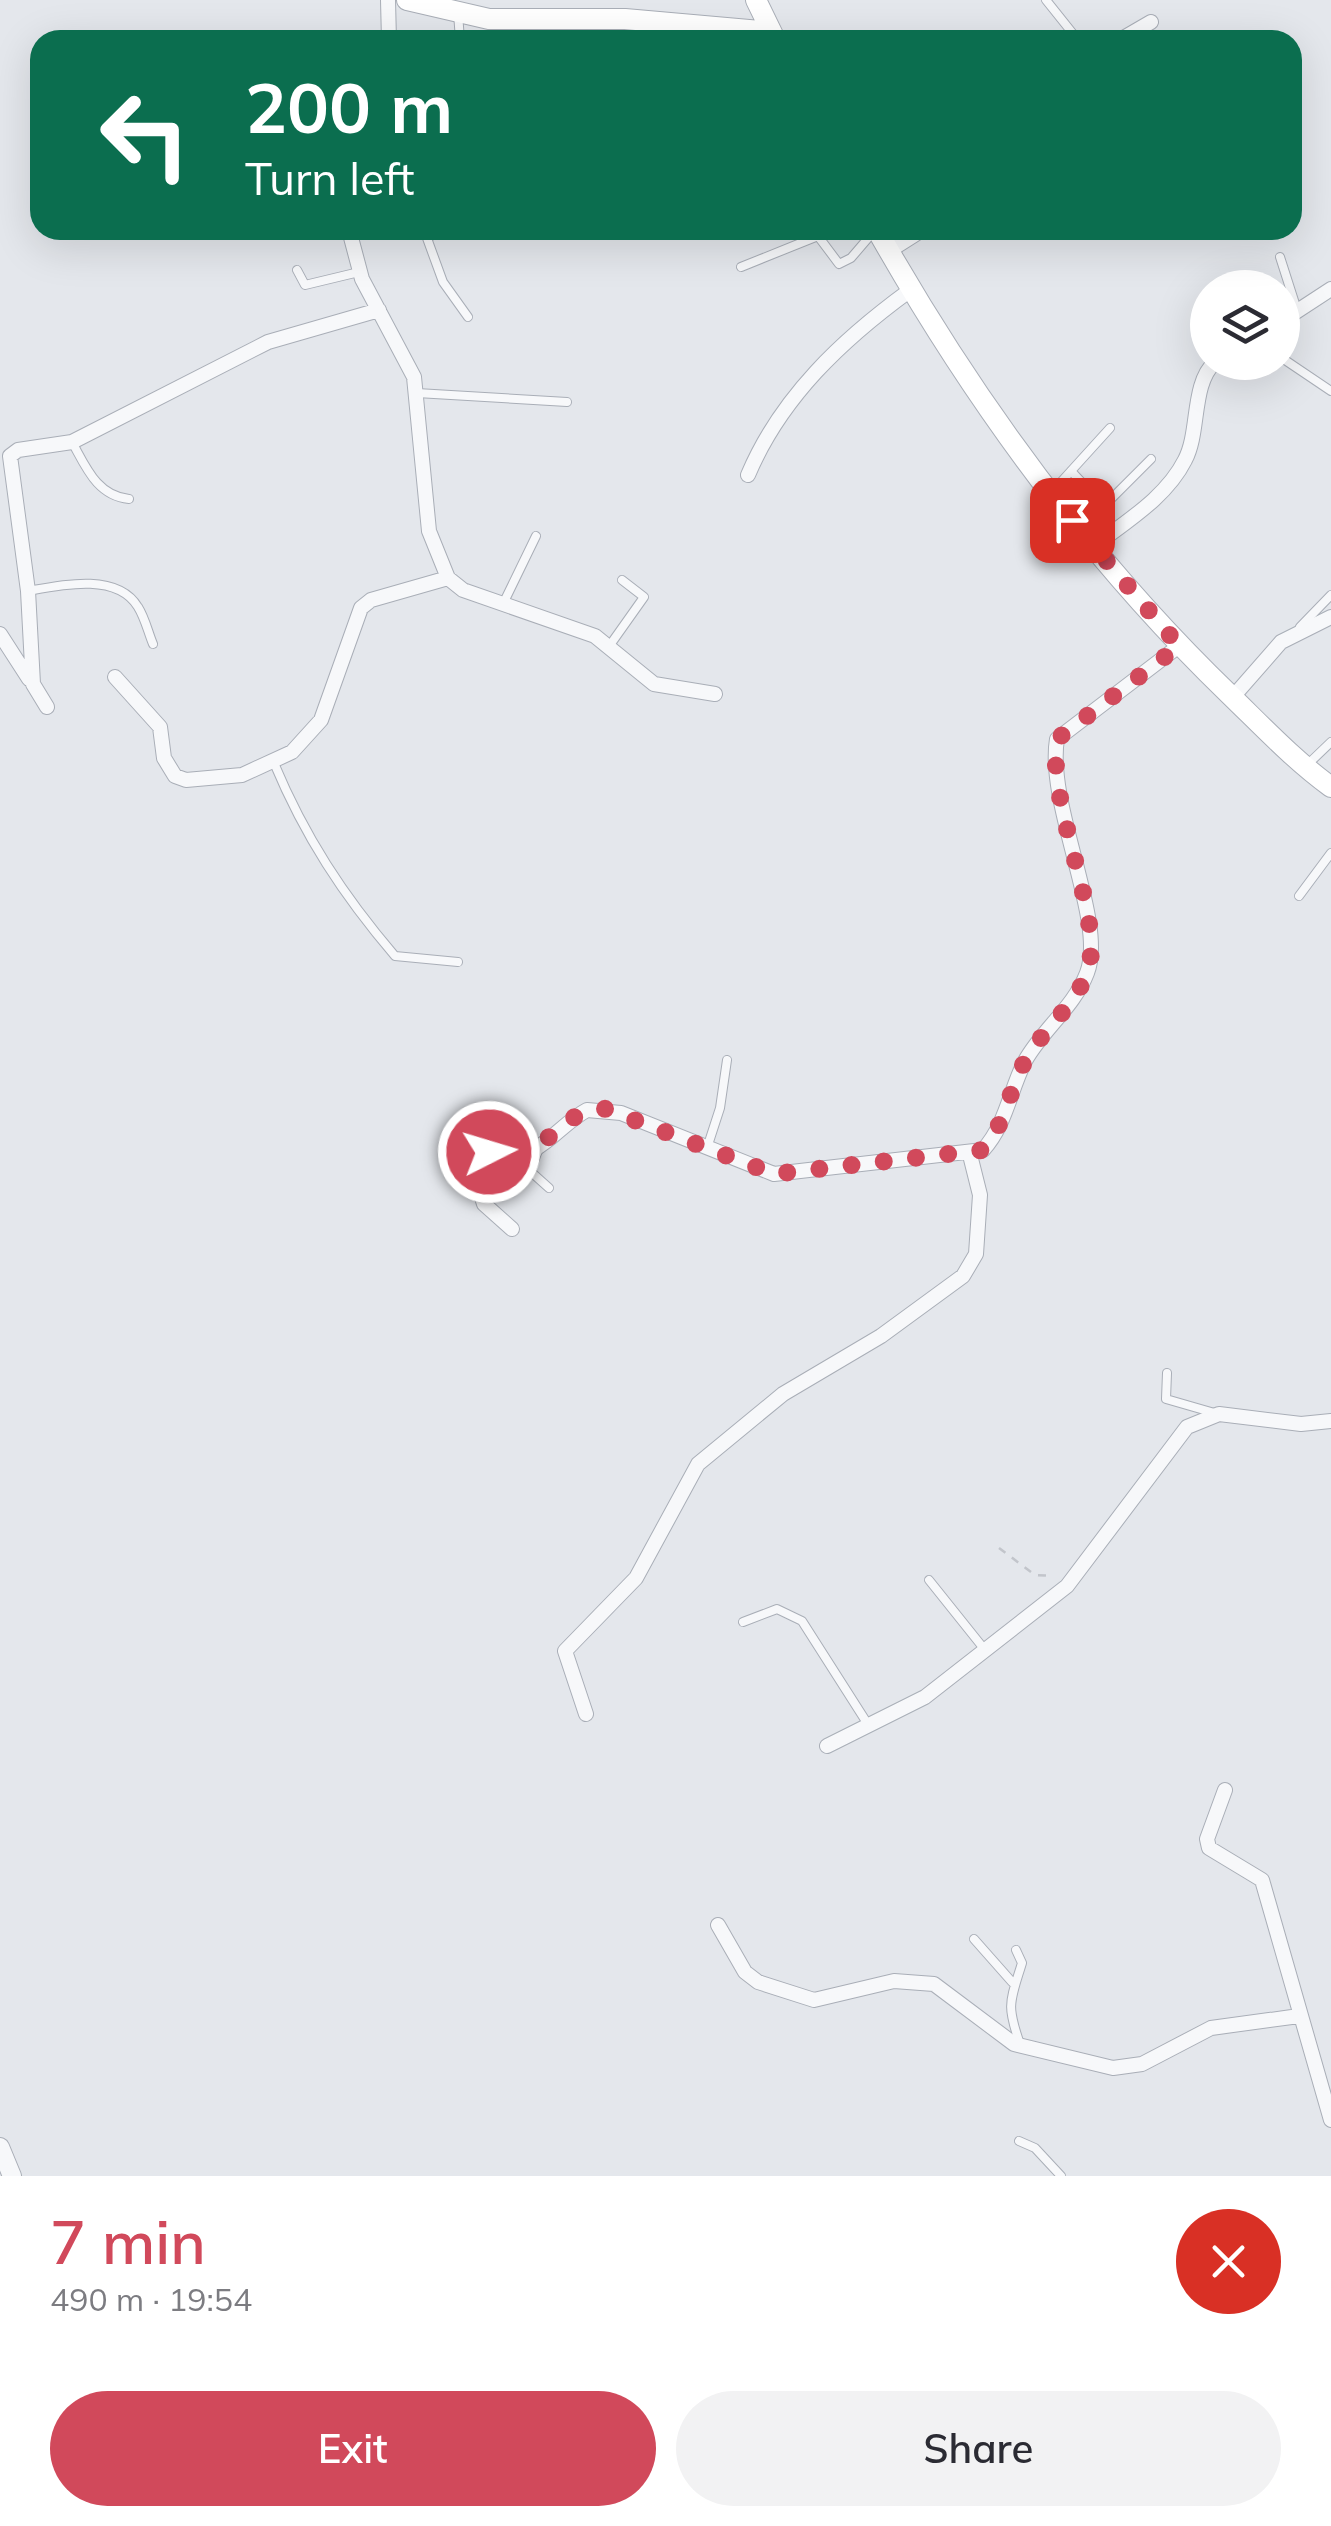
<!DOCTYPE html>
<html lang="en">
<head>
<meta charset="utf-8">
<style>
	:root { --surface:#fff; --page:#f2f2f3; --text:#2b2b33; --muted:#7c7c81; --accent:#d1495b }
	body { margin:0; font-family:Mulish,sans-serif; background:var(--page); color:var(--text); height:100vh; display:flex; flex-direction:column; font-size:38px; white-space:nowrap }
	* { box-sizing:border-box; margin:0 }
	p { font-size:32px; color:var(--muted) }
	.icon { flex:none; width:55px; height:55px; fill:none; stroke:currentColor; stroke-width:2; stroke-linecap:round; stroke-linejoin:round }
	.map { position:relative; height:2176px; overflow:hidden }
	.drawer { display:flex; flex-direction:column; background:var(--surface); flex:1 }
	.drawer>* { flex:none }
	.top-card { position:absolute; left:30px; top:30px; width:1272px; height:210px; border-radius:30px; box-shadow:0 10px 40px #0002; background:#0b6e4f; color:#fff; overflow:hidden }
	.buttons { position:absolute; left:1190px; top:270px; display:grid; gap:20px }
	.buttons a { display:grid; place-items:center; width:110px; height:110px; border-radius:50%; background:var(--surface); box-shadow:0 10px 40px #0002; font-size:50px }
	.pin { position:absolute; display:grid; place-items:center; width:85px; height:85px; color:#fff; margin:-42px; border-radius:20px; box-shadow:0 5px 15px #0006 }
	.me { position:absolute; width:110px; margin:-55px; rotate:85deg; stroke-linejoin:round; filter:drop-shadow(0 0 8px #0008) }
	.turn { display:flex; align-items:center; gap:35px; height:210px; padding:0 50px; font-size:45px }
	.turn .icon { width:130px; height:130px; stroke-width:2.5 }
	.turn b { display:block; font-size:70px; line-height:85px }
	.round { display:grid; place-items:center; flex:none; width:105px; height:105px; border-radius:52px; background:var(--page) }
	.summary { display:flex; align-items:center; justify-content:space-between; height:170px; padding:0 50px }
	h1 { font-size:60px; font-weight:600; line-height:75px; color:var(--accent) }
	.button { display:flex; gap:20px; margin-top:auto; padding:20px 50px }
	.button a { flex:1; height:115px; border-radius:60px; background:var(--accent); color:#fff; font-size:40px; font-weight:600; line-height:115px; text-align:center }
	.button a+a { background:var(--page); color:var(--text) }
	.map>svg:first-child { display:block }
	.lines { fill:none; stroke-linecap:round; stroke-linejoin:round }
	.service-casing { stroke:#a9aeb7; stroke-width:10 }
	.minor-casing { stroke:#a9aeb7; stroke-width:16 }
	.tertiary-casing { stroke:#a9aeb7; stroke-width:20 }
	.secondary-casing { stroke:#a9aeb7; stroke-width:22 }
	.path { stroke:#c2c5cb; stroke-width:2.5; stroke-dasharray:8 8; stroke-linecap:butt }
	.service { stroke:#f7f8fa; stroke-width:8 }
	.minor { stroke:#f7f8fa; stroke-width:14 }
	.tertiary { stroke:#f7f8fa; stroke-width:18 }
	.secondary { stroke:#fff; stroke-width:20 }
	.route { stroke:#d1495b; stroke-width:18; stroke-dasharray:0 32.4 }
</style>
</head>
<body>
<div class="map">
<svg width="1331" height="2176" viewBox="0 0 1331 2176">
	<rect width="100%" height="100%" fill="#e4e7ec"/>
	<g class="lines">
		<g class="service-casing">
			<path id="service" d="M1046 0 1078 40
				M458 13 460 40
				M424 230 443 282 468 317
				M427 238 442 230
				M1280 257 1297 310
				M741 267 818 236 839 264 851 258 875 230
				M297 270 305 285 359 272
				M1282 358 1331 391
				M417 393 567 402
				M72 442C86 467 97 496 129 499
				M1071 471 1104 506 1151 459
				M1051 493 1110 428
				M28 591C60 585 117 572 138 607 145 618 148 632 153 644
				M503 604 536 536
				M1300 627 1331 595
				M610 645 644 597 622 580
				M274 763C305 837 343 895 395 956L458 962
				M1306 766 1331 742
				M1299 896 1331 853
				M707 1148 720 1108 727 1060
				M538 1151 530 1171 549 1188
				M1167 1373 1166 1399 1218 1414
				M929 1580 985 1650
				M743 1622 777 1609 802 1621 869 1726
				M974 1939 1012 1982
				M1016 1950 1022 1963C1010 2002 1006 2004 1020 2044
				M1019 2141 1035 2148 1061 2176"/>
		</g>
		<g class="minor-casing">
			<path id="minor" d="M388 0 389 40
				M1120 40 1151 22
				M349 230 362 279 414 377 429 531 448 578 463 590 595 636 654 684 715 694
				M889 251 922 230
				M1282 321 1331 289
				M748 475C781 397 842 340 909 291
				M1093 547C1125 522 1166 498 1185 460 1200 432 1191 384 1215 362
				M0 634 29 679
				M115 677 160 727 164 758 175 776 186 780 242 775 292 752 321 720 361 608 371 600 448 578
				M1232 698 1281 642 1331 617
				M47 707 33 684 28 591 10 456 18 450 72 442 268 342 379 310
				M512 1229 484 1204 474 1172C491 1132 510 1163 535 1149 554 1138 568 1120 587 1110L621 1113 774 1174 983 1150C1006 1125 1010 1090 1025 1061 1043 1029 1074 1007 1087 973 1107 922 1046 805 1057 739L1179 646
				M586 1714 565 1651 636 1578 698 1464 783 1394 881 1336 963 1276 976 1254 980 1195 970 1155
				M827 1746 925 1697 1067 1586 1187 1427 1219 1414 1301 1424 1331 1421
				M1225 1790 1207 1839 1209 1848 1262 1880 1331 2120
				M718 1925 745 1972 758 1982 814 2000 894 1981 934 1984 1014 2044 1113 2068 1142 2064 1211 2028 1299 2016"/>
		</g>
		<g class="tertiary-casing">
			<path id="tertiary" d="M0 2147 12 2176"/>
		</g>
		<g class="secondary-casing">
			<path id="secondary" d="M407 0 489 19H625L771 32
				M756 0 775 39
				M877 230C973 400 1089 559 1230 695 1263 727 1294 760 1331 787"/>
		</g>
		<path class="path" d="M999 1548 1035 1575 1053 1576"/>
		<use href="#service" class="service"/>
		<use href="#minor" class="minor"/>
		<use href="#tertiary" class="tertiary"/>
		<use href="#secondary" class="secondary"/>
	</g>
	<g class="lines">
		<path class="route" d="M489 1152 532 1151 572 1118 603 1108 774 1174 983 1150C1005 1125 1009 1090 1025 1061 1043 1029 1074 1007 1087 973 1107 922 1046 805 1057 739L1179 646 1072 520"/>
	</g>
</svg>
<div class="buttons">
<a><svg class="icon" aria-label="layers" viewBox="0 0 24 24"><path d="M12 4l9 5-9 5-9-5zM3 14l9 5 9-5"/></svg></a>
</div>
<div class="pin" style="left:1072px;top:520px;background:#d93025"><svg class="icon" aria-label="arrive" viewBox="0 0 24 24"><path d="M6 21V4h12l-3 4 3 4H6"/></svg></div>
<svg class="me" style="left:489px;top:1152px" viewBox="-20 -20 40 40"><circle r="17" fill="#d1495b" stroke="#fff" stroke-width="3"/><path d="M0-11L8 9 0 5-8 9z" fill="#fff"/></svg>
<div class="top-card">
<div class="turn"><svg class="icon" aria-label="left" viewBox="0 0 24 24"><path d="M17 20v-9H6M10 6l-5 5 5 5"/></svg><div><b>200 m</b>Turn left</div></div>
</div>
</div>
<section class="drawer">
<div class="summary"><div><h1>7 min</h1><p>490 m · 19:54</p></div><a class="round" style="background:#d93025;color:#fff"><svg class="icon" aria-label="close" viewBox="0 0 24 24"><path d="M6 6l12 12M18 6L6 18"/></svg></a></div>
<div class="button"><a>Exit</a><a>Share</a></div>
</section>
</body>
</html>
